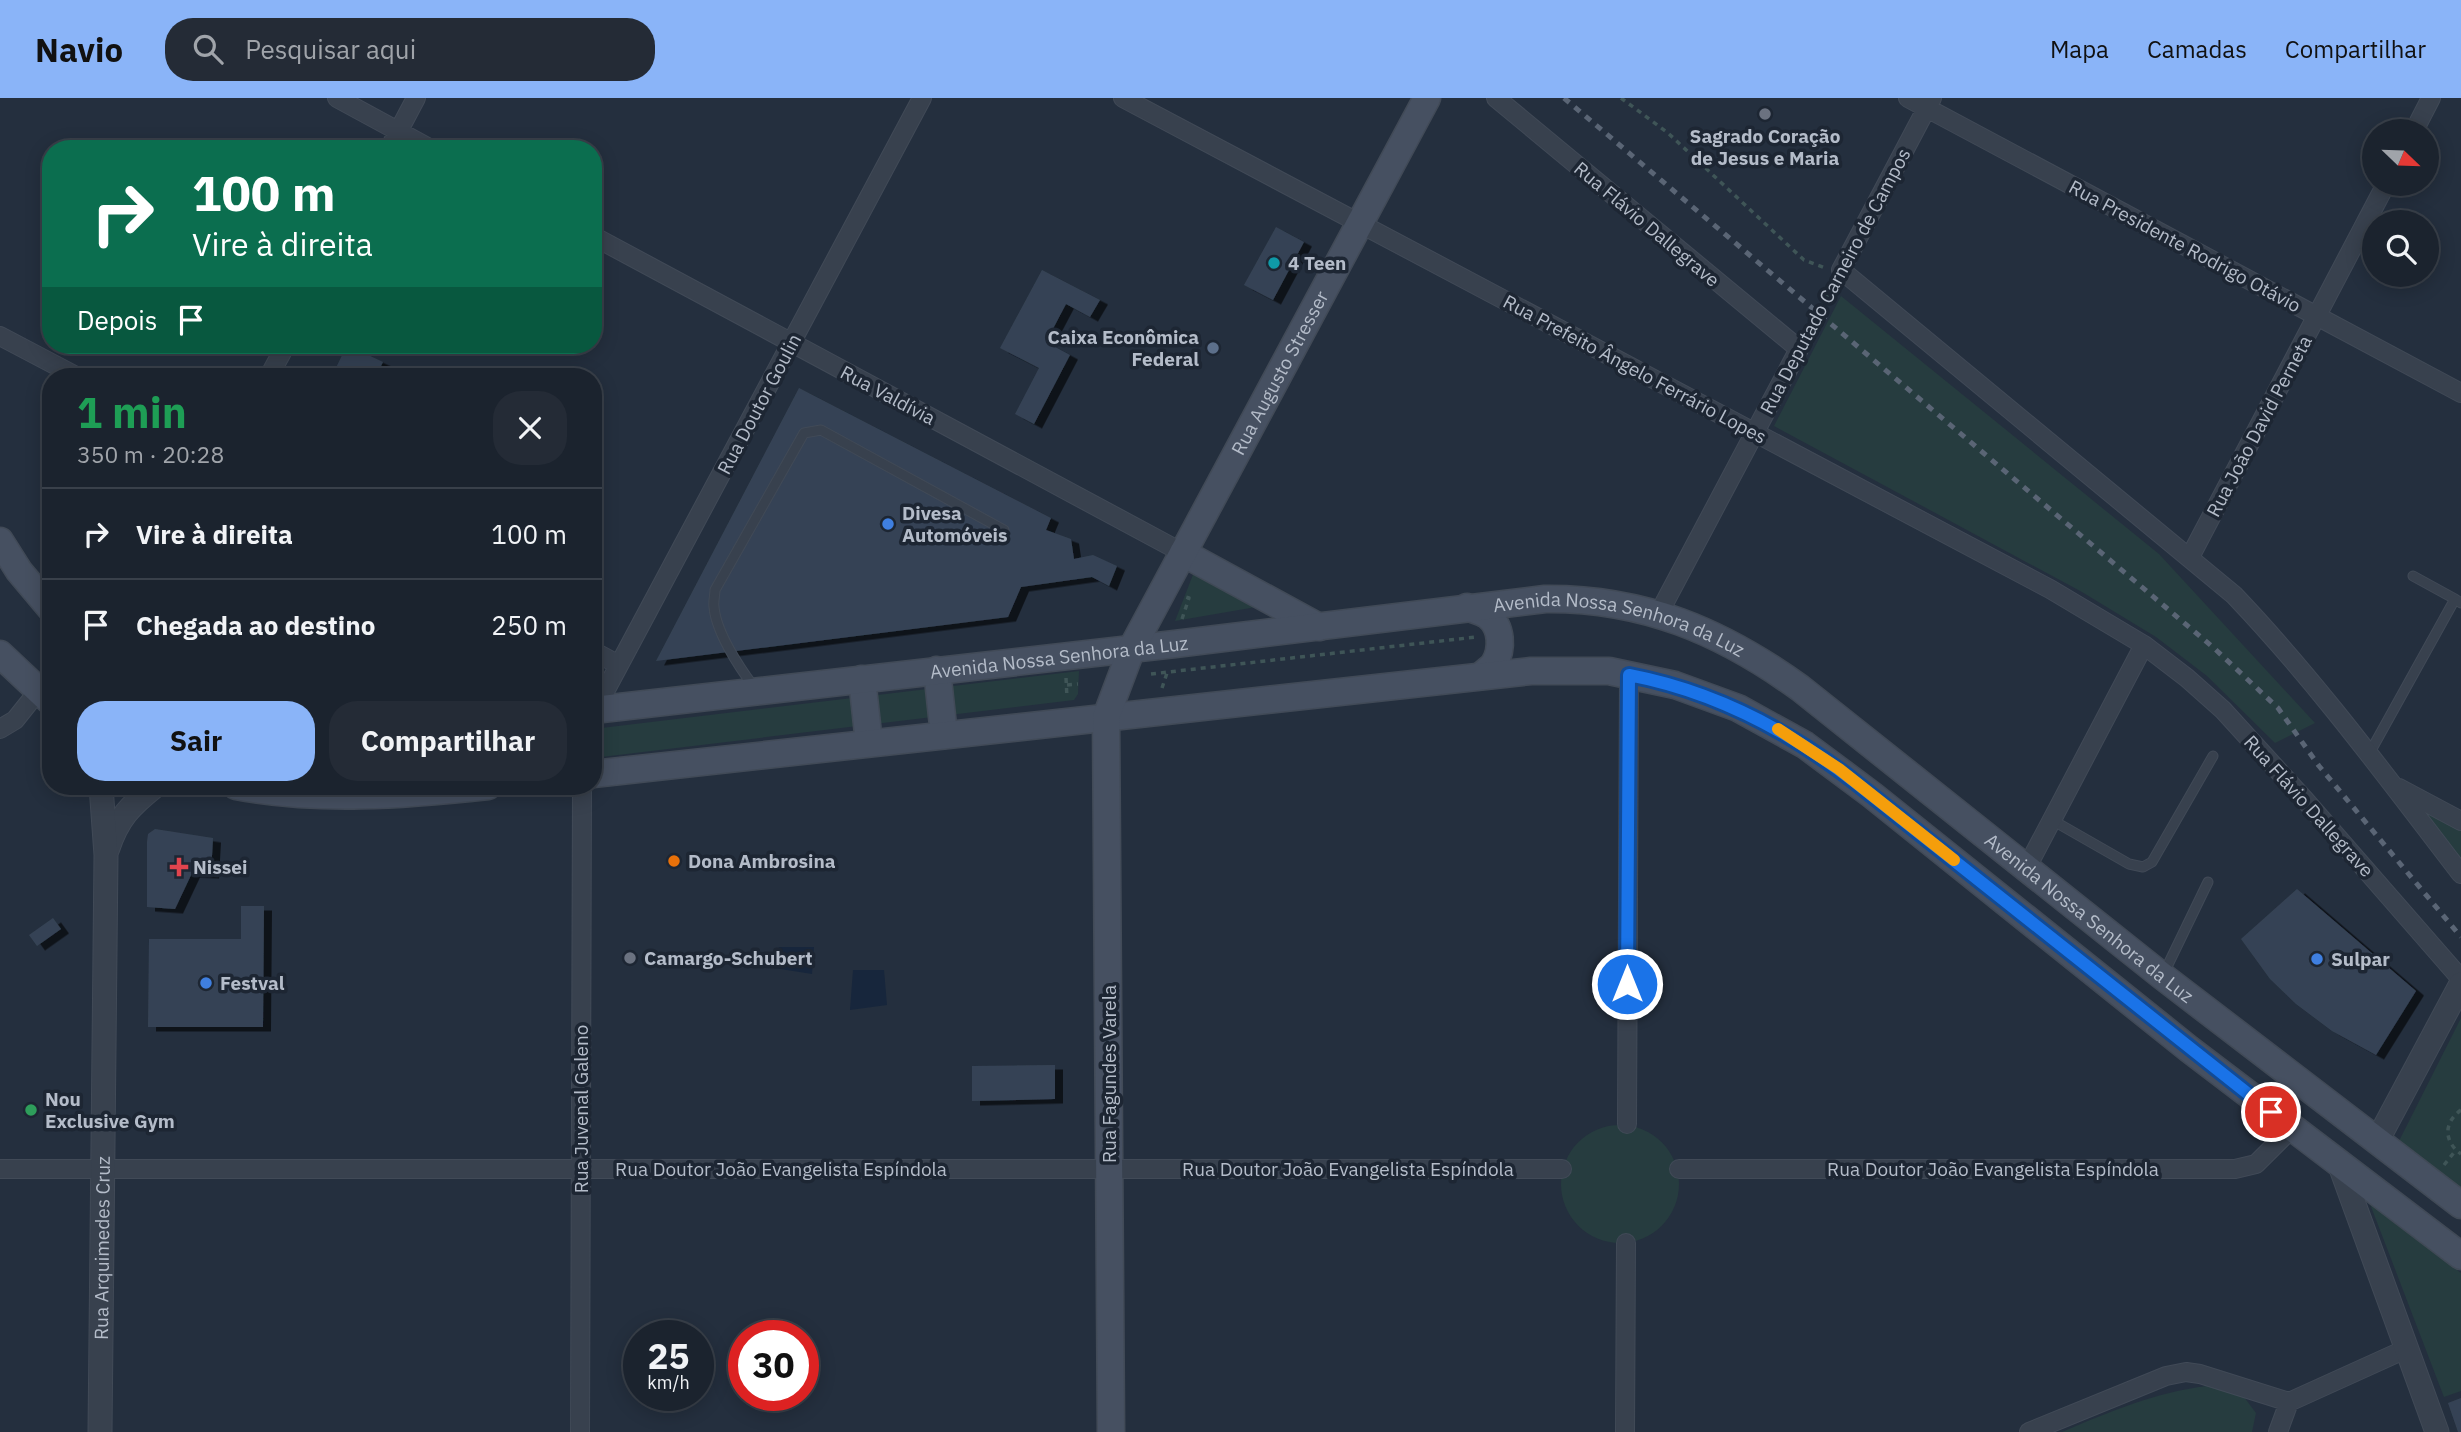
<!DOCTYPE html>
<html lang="pt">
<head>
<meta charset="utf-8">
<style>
	:root { --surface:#1b232e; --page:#242b36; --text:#f1f3f6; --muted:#a0a4aa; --line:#39404a; --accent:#8ab4f8 }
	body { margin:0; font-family:"IBM Plex Sans",sans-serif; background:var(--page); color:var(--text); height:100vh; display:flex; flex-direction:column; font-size:26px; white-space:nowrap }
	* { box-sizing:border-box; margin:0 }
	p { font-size:23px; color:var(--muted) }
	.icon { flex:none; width:38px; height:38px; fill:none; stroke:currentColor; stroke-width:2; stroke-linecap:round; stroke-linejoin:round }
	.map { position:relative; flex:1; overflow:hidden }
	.details { position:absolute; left:42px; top:270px; width:560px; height:427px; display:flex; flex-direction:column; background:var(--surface); border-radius:28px; box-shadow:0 4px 18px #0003,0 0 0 2px var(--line) }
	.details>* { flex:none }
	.top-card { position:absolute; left:42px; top:42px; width:560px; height:214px; border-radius:28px; box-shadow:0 4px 18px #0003,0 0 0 2px var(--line); background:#0b6e4f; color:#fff; overflow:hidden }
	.needle { width:46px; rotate:113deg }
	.fabs { position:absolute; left:2362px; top:21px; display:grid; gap:14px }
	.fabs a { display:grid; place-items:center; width:77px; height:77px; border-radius:50%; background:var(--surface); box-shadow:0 4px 18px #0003,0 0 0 2px var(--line); font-size:35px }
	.speed { position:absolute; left:623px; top:1222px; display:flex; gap:14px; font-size:35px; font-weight:700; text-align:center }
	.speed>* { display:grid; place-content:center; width:91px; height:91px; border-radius:50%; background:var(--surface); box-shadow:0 4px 18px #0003,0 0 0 2px var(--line); line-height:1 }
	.speed small { font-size:18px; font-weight:400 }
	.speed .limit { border:10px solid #d22; background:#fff; color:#111 }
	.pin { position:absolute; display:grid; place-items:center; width:60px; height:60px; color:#fff; margin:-30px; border:4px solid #fff; border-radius:50%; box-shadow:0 2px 7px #0007 }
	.me { position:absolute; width:77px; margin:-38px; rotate:0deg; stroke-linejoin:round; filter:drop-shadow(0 0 5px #0008) }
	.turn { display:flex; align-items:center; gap:24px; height:147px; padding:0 35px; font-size:32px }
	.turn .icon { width:91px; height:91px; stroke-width:2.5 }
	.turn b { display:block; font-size:49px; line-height:60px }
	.then { display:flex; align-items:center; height:66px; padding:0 35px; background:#0003; gap:14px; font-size:26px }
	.round { display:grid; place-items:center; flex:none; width:74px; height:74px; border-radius:28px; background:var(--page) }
	.head { display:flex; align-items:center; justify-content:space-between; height:119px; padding:0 35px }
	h1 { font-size:42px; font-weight:800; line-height:52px; color:#1e9e55 }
	.primary-button { display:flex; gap:14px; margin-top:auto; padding:14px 35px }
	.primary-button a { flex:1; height:80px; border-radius:28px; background:var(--accent); color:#111; font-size:28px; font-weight:800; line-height:80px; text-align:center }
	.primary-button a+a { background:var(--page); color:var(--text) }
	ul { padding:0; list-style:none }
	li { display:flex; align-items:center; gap:21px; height:91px; padding:0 35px; border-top:2px solid var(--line) }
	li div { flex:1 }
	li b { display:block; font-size:26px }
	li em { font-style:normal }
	header { display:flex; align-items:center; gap:42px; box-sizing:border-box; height:98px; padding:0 35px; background:var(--accent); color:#111 }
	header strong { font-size:33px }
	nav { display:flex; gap:38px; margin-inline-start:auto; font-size:24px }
	.search { width:490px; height:63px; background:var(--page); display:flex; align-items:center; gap:18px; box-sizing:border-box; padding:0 24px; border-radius:28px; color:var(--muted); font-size:26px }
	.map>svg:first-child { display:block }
	.green { fill:#263c3f }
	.water { fill:#17263c }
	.building { fill:#364354; filter:url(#shadow) }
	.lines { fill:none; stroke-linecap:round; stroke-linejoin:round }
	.service-casing { stroke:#414a57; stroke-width:11 }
	.minor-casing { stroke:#414a57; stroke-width:20 }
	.tertiary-casing { stroke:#414a57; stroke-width:25 }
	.secondary-casing { stroke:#414a57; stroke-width:29 }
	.path { stroke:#3f5557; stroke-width:3.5; stroke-dasharray:5 5; stroke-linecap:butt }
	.service { stroke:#38414e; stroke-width:9 }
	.minor { stroke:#38414e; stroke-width:18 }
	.tertiary { stroke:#38414e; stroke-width:23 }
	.secondary { stroke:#465061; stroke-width:26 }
	.rail { stroke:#5a6575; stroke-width:5; stroke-dasharray:7 7; stroke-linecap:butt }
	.route-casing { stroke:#114b97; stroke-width:18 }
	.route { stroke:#1a73e8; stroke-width:12 }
	.slow { stroke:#f59e0b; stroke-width:12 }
	.worship-dot { fill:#6b7280; stroke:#1d2633; stroke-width:2.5 }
	.culture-dot { fill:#0f9aa8; stroke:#1d2633; stroke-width:2.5 }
	.service-dot { fill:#5c6f8a; stroke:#1d2633; stroke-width:2.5 }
	.shop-dot { fill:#3f7fe0; stroke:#1d2633; stroke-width:2.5 }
	.food-dot { fill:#e8710a; stroke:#1d2633; stroke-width:2.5 }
	.health-dot { fill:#e0444e; stroke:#1d2633; stroke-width:2.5 }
	.leisure-dot { fill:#2e9e5b; stroke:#1d2633; stroke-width:2.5 }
	.labels { text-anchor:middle; stroke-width:7; stroke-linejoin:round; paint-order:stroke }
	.poi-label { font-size:19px; font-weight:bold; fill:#b4bcc9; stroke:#1d2633; text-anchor:start }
	.street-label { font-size:19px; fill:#b4bcc9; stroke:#1d2633 }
</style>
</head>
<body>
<header>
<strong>Navio</strong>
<div class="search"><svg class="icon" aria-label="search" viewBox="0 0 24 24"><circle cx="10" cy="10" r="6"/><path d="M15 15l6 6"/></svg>Pesquisar aqui</div>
<nav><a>Mapa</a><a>Camadas</a><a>Compartilhar</a></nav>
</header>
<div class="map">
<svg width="2461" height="1334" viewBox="0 0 2461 1334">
	<defs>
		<filter id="shadow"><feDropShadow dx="8" dy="4.5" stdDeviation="0" flood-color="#0009"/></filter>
	</defs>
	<rect width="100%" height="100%" fill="#242f3e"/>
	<path class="green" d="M1841 198 2159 456 2315 625 2275 645 2207 578 2156 539 2082 494 1774 328Z
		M1194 474 1262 508 1175 523Z
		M1079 573 1078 596 1074 602 593 660V631Z
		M2419 709 2461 731V764Z
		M2461 920V1094L2397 1047Z
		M1561 1086a59 59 0 1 1 118 0a59 59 0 1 1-118 0Z
		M2370 1106 2461 1175V1293L2444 1299Z
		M2207 1288 2241 1295 2256 1315 2252 1334H2062C2109 1314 2156 1294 2207 1288Z"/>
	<path class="water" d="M779 849H814L812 876 774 870Z
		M853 872H884L887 907 850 912Z"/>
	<path class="building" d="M1276 129 1304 144 1273 202 1244 187Z
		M1042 172 1100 202 1090 219 1066 206 1046 244 1070 257 1034 326 1015 316 1039 270 1000 250Z
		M347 247 383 264 376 278H332Z
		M799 290 1051 420 1046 432 1071 441 1074 461 1093 457 1117 468 1109 488 1092 479 1021 489 1008 519 656 563Z
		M155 731 213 740 211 776 192 775 175 811 147 809V744L148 736Z
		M2297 791 2416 893 2376 957 2332 933 2296 906 2270 881 2241 841Z
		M241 808H264L263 929H148L149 841H241Z
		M53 820 61 831 37 848 29 837Z
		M1055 967V1001L972 1003V968Z
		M2461 1300V1334H2458L2448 1305Z"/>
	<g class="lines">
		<g class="service-casing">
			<path id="service" d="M2413 478 2455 501
				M754 589C739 569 716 534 714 509 713 504 715 497 715 492L804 335 821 332 1004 432
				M2369 656 2455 501 2461 505
				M2052 722 2129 766 2143 769 2152 764 2213 658
				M2163 877 2208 784"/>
		</g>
		<g class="minor-casing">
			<path id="minor" d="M337 0 431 51
				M1123 0 2050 491 2144 547 2187 580 2223 612 2305 702 2461 881
				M1496 0 1799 251 1659 515
				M1908 0 2461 295
				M1932 0 1841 172 2234 497C2317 584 2388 681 2461 776
				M2414 33 2431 0
				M389 51 416 0
				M593 138 1183 455
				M0 238 76 278
				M269 278 286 247
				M2190 459 2386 86
				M593 553 619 567
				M595 612 922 0
				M0 631 15 622 51 577
				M2399 690 2461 723
				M2026 771 2144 547
				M1627 1026 1629 577
				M0 1071H1562
				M1679 1071H2235L2256 1066 2292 1030
				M580 1334 582 688
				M1625 1334 1626 1145
				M2029 1334 2166 1278 2186 1274 2200 1276 2289 1304 2406 1251
				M2278 1334 2289 1304"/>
		</g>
		<g class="tertiary-casing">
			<g id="tertiary">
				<path d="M108 750C118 720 130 708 155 688"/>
				<path d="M2377 1043 2461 886"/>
				<path d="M2339 1065 2437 1334"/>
				<path id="s1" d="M100 1334 106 757 101 688"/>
			</g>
		</g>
		<g class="secondary-casing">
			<g id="secondary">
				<path d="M0 443 19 473 51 511"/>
				<path d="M1183 455 1319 529"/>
				<path d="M1467 509C1474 512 1483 514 1488 518 1502 529 1503 551 1494 566 1491 570 1485 574 1481 578"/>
				<path d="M0 556 51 604"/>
				<path d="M937 572 944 637"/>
				<path d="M862 581 869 645"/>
				<path id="s2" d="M593 612 1175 546 1545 501C1643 500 1721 533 1800 590L2162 878 2461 1107"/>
				<path d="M593 676 1531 573H1609L1675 587 1738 610 1805 647 1872 697 2189 951 2461 1158"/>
				<path d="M236 688C318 704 405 697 488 688"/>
				<path id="s3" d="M1111 1334 1106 619 1132 550 1427 0"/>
			</g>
		</g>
		<path class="path" d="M1621 0 1668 35 1804 162 1825 170
			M1808 234 1832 189
			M1182 521 1189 500 1186 499
			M1151 576 1476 539
			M1066 580 1067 600
			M1067 587 1078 586
			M1162 590 1167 575
			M2461 1012C2444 1024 2443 1043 2461 1056
			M2444 1067 2456 1052"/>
		<use href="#service" class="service"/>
		<use href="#minor" class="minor"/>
		<use href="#tertiary" class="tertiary"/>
		<use href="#secondary" class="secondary"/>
		<path class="rail" d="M1564 0 2215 551 2278 610 2319 668 2461 839"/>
	</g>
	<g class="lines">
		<g class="route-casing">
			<path id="route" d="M1627 886 1629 577C1713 593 1787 631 1855 684L2271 1014"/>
		</g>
		<use href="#route" class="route"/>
		<path class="slow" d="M1778 631 1839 671 1954 762"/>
	</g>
	<g class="worship-dot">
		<circle cx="1765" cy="16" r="7"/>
		<circle cx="630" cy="860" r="7"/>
	</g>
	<circle class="culture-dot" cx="1274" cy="165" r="7"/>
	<circle class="service-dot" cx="1213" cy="250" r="7"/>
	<g class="shop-dot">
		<circle cx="888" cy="426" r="7"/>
		<circle cx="2317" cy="861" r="7"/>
		<circle cx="206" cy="885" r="7"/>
	</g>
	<circle class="food-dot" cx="674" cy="763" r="7"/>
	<path class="health-dot" d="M175.5 758.5h7v7h7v7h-7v7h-7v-7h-7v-7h7z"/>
	<circle class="leisure-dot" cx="31" cy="1012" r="7"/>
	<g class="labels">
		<g class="poi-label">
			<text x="1765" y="45" text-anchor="middle">Sagrado Coração<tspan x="1765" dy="22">de Jesus e Maria</tspan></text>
			<text x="1288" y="172">4 Teen</text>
			<text x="1199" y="246" text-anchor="end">Caixa Econômica<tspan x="1199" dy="22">Federal</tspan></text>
			<text x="902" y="422">Divesa<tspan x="902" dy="22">Automóveis</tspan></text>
			<text x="688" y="770">Dona Ambrosina</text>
			<text x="193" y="776">Nissei</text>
			<text x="644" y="867">Camargo-Schubert</text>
			<text x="2331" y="868">Sulpar</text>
			<text x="220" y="892">Festval</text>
			<text x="45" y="1008">Nou<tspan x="45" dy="22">Exclusive Gym</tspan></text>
		</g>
		<g class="street-label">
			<text transform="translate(1647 126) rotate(40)" y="7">Rua Flávio Dallegrave</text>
			<text transform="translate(2185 148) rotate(28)" y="7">Rua Presidente Rodrigo Otávio</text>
			<text transform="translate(1835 183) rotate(-62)" y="7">Rua Deputado Carneiro de Campos</text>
			<text transform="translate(1635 271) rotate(28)" y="7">Rua Prefeito Ângelo Ferrário Lopes</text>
			<text dy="7" stroke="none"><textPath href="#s3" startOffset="1101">Rua Augusto Stresser</textPath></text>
			<text transform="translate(888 297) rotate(28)" y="7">Rua Valdívia</text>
			<text transform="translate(759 306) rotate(-62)" y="7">Rua Doutor Goulin</text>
			<text transform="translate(2259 328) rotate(-62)" y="7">Rua João David Perneta</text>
			<text dy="7" stroke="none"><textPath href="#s2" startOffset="1036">Avenida Nossa Senhora da Luz</textPath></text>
			<text dy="7" stroke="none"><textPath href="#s2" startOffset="469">Avenida Nossa Senhora da Luz</textPath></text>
			<text transform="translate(2309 708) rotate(48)" y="7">Rua Flávio Dallegrave</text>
			<text dy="7" stroke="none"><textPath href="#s2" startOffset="1603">Avenida Nossa Senhora da Luz</textPath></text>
			<text transform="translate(1109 976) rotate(-90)" y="7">Rua Fagundes Varela</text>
			<text transform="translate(581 1011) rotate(-90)" y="7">Rua Juvenal Galeno</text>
			<text x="781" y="1078">Rua Doutor João Evangelista Espíndola</text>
			<text x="1348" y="1078">Rua Doutor João Evangelista Espíndola</text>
			<text x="1993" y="1078">Rua Doutor João Evangelista Espíndola</text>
			<text dy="7" stroke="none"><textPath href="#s1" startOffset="184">Rua Arquimedes Cruz</textPath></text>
		</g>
	</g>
</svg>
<div class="fabs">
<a><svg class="needle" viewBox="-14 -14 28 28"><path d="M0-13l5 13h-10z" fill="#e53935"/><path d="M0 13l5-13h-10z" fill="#a0a4aa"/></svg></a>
<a><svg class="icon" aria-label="search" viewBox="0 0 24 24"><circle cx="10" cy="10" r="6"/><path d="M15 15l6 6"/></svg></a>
</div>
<div class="speed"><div>25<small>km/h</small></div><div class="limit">30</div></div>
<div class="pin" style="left:2271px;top:1014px;background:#d93025"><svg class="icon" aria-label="arrive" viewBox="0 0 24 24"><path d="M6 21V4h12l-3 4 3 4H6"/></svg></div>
<svg class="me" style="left:1627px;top:886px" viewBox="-20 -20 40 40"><circle r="17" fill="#1a73e8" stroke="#fff" stroke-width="3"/><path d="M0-11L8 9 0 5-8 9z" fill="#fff"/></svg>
<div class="top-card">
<div class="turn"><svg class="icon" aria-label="right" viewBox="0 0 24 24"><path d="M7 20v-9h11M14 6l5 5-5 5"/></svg><div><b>100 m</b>Vire à direita</div></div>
<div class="then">Depois<svg class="icon" aria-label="arrive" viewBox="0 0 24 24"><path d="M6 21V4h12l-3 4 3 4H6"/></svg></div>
</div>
<section class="details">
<div class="head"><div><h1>1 min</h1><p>350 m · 20:28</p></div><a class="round"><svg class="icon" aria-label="close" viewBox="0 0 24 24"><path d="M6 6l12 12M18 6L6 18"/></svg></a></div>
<ul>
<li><svg class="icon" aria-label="right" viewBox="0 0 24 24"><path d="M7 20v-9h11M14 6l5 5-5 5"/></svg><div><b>Vire à direita</b></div><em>100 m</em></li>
<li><svg class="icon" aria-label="arrive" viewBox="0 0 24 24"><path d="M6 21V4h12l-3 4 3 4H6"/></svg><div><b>Chegada ao destino</b></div><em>250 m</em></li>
</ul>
<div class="primary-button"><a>Sair</a><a>Compartilhar</a></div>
</section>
</div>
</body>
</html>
